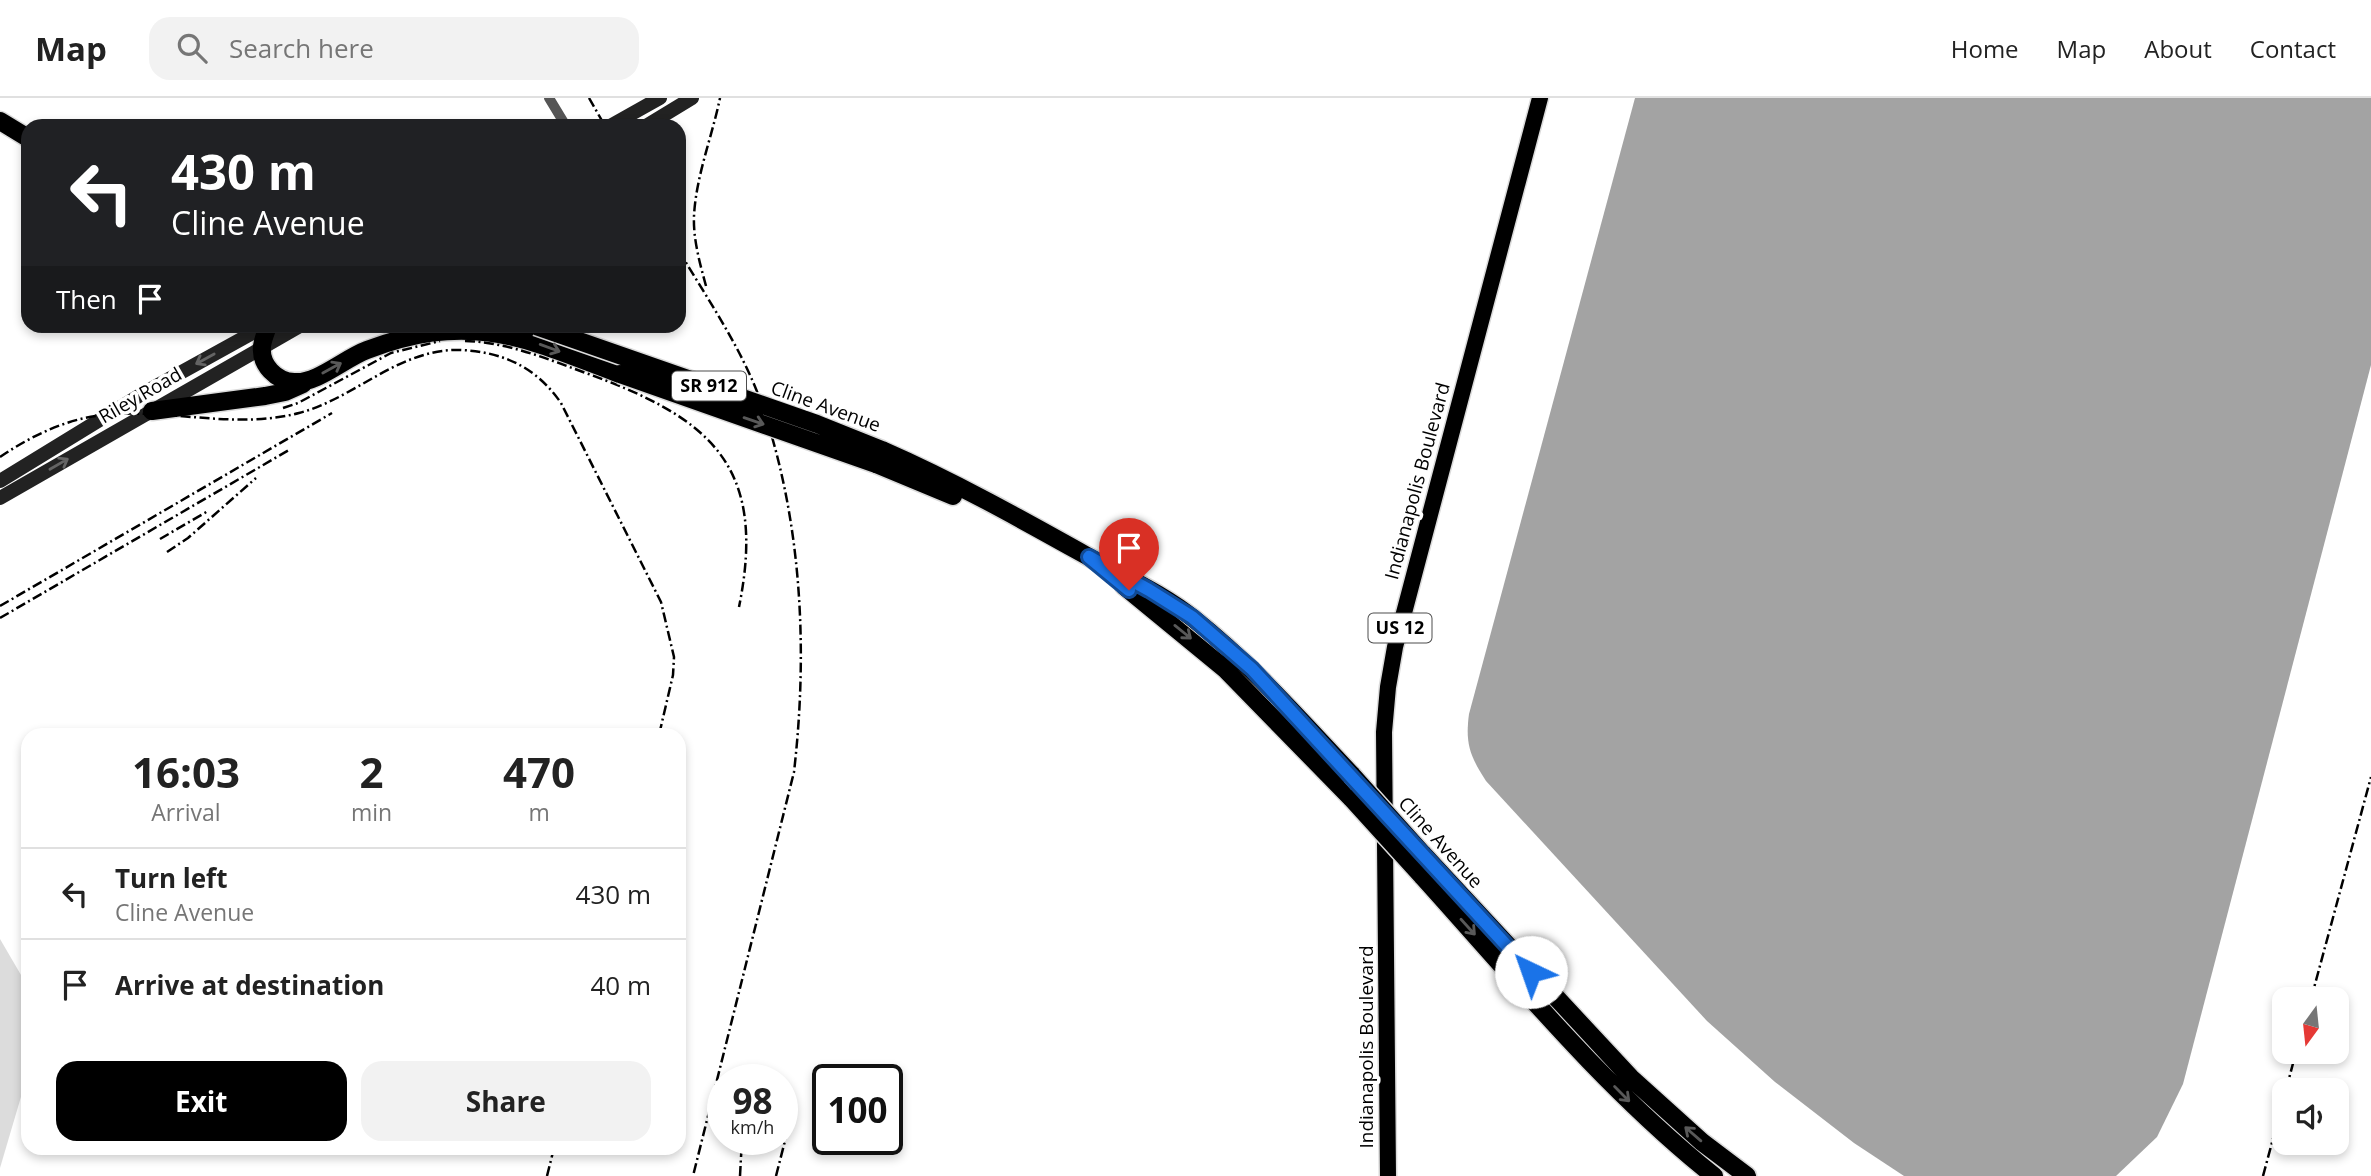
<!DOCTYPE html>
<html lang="en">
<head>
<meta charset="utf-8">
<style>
	:root { --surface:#fff; --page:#f2f2f2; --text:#222; --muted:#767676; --line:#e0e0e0; --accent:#000 }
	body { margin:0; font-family:"Open Sans",sans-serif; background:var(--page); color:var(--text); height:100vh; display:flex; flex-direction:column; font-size:26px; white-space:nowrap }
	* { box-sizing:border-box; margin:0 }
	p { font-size:23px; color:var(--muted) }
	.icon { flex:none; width:38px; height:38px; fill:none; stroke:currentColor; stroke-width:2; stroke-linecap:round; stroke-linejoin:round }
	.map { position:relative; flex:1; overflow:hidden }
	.panel { position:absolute; left:21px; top:630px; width:665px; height:427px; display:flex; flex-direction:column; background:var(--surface); border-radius:21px; box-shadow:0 4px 10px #0003 }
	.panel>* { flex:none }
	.hud { position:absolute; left:21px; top:21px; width:665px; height:214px; border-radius:21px; box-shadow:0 4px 10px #0003; background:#202124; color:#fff; overflow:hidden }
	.needle { width:46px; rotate:195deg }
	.controls { position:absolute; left:2272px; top:889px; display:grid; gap:14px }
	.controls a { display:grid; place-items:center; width:77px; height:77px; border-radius:14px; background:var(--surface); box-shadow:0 4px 10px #0003; font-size:35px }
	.speed { position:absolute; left:707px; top:966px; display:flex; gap:14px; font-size:35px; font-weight:700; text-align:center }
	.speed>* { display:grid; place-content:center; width:91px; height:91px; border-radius:50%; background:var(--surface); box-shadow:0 4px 10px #0003; line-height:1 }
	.speed small { font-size:18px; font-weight:400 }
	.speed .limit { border:4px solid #111; border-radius:10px; background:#fff; color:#111 }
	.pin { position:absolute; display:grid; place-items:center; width:60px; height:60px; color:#fff; margin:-72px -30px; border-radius:50% 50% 50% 0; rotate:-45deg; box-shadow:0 0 7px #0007 }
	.pin .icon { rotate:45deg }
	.me { position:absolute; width:77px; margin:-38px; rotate:318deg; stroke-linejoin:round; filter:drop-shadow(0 0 5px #0008) }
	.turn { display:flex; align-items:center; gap:24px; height:147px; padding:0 35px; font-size:32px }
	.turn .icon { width:91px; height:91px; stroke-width:2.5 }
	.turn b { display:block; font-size:49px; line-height:60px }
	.then { display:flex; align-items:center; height:66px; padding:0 35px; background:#0003; gap:14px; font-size:26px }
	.eta { display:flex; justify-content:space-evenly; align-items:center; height:119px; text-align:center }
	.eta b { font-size:42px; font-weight:700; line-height:49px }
	.primary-button { display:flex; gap:14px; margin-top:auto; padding:14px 35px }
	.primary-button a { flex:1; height:80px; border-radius:21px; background:var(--accent); color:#fff; font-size:28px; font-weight:700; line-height:80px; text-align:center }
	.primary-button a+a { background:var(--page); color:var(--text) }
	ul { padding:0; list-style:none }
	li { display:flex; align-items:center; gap:21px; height:91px; padding:0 35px; border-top:2px solid var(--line) }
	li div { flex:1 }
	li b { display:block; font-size:26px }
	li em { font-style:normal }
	header { display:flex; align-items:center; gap:42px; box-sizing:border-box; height:98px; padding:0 35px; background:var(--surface); border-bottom:2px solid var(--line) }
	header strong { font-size:33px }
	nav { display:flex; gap:38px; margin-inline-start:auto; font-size:24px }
	.search { width:490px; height:63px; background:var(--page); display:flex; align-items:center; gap:18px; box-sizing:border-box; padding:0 24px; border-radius:21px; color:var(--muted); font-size:26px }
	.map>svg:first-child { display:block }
	.green { fill:#dcdcdc }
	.water { fill:#a3a3a3 }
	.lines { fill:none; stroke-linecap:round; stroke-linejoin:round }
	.primary-casing { stroke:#dbdbdb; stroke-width:19 }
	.highway-casing { stroke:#dbdbdb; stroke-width:21 }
	.street { stroke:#555; stroke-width:10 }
	.secondary { stroke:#222; stroke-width:14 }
	.primary { stroke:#000; stroke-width:16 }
	.highway { stroke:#000; stroke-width:18 }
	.rail { stroke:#000; stroke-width:2.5; stroke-dasharray:10 3.5 2 3.5; stroke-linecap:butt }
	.highway-bridge-casing { stroke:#dbdbdb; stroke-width:21; stroke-linecap:butt }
	.highway-bridge { stroke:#000; stroke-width:18 }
	.oneway { stroke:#595959 }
	.oneway2 { stroke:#646464 }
	.route-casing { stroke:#114b97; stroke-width:18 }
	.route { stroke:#1a73e8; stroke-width:12 }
	.labels { text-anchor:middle; stroke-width:7; stroke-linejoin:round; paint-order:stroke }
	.shield { fill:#fff; stroke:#4c4c4c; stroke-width:2 }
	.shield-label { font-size:18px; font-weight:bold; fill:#000 }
	.street-label { font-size:19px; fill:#000; stroke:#fff }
</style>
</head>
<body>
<header>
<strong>Map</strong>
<div class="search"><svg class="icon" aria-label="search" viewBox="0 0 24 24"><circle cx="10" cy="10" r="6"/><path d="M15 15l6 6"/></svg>Search here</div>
<nav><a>Home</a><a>Map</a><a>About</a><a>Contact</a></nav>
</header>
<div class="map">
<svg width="2371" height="1078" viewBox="0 0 2371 1078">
	<rect width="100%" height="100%" fill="#fff"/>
	<path class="green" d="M0 841 28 889V975L0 1070Z"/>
	<path class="water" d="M1635 0H2371V267L2183 986 2157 1039 2116 1078H1904L1854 1045 1775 984 1707 923 1486 683C1470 658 1465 646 1469 616Z"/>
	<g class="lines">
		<g class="primary-casing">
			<path id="primary" d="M1388 1078 1384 634 1388 589 1395 549 1540 0"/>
		</g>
		<g class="highway-casing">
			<path id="highway" d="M0 23 28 40
				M268 228C266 234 263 241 262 248 260 267 276 283 294 284 317 286 345 260 367 252 471 213 522 239 620 276
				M152 313 265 298 285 294 303 286
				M882 352C953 383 1021 421 1089 459 1124 479 1162 495 1194 521 1252 567 1301 623 1352 677
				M876 366 953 398
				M1124 488 1225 571 1352 701
				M1422 755 1631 980 1702 1044 1747 1078
				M1422 778C1515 881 1605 991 1714 1078"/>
		</g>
		<path class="street" d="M549 0 566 28"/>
		<path class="secondary" d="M610 28 660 0
			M646 28 692 0
			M0 383 142 296 265 228
			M0 400 300 228"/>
		<use href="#primary" class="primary"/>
		<use href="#highway" class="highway"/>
		<path class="rail" d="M589 0 605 28
			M679 153C708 202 743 252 762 307 802 424 808 552 794 674L693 1078
			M706 188C700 166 693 141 694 118 696 78 712 39 720 0
			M465 243C506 244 545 260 583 274 709 319 768 366 739 509
			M283 310 298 305 391 255 440 243
			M0 359C31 338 66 321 103 317 169 310 234 332 299 315 356 300 399 250 461 252 504 254 537 270 561 305L661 504 674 559 673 577 659 637
			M160 441 208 413
			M167 454 188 440 256 380
			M0 508 332 315
			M0 520 289 352
			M2311 901 2371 679
			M2286 992 2296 954
			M547 1078 554 1050
			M740 1078 742 1041
			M776 1078 787 1035
			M2263 1078 2284 1000"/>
		<g class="highway-bridge-casing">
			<path id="highway-bridge" d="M536 228 817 326 882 352
				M620 276 876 366
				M1352 677 1422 755
				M1352 701 1422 778"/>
		</g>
		<use href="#highway-bridge" class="highway-bridge"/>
	</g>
	<defs><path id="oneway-shaft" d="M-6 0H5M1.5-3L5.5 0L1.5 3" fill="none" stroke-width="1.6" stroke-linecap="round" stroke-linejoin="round" transform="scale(1.75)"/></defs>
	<g class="oneway">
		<use href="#oneway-shaft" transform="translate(550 250) rotate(20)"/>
		<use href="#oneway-shaft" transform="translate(332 270) rotate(-29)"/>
		<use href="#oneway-shaft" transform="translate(754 323) rotate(19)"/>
		<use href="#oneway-shaft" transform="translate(1183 534) rotate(39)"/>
		<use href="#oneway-shaft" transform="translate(1468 829) rotate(48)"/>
		<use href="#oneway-shaft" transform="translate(1622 996) rotate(45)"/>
		<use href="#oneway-shaft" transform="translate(1693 1036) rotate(-139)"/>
	</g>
	<g class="oneway2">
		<use href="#oneway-shaft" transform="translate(205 261) rotate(151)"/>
		<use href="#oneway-shaft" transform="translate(59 366) rotate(-30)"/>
	</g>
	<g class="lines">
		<g class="route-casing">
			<path id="route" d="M1129 492 1089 459 1149 492 1192 519 1252 571 1531 874"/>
		</g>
		<use href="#route" class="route"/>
	</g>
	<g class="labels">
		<g class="shield">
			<rect x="672" y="273.5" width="74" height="29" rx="5"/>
			<rect x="1368.5" y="515.5" width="63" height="29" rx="5"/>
		</g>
		<g class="shield-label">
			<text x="709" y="294">SR 912</text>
			<text x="1400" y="536">US 12</text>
		</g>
		<g class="street-label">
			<text transform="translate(140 297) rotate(-30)" y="7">Riley Road</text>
			<text transform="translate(826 308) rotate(20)" y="7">Cline Avenue</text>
			<text transform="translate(1417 383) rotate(-75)" y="7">Indianapolis Boulevard</text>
			<text transform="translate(1441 744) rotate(48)" y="7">Cline Avenue</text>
			<text transform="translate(1366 949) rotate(-90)" y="7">Indianapolis Boulevard</text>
		</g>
	</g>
</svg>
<div class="controls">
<a><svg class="needle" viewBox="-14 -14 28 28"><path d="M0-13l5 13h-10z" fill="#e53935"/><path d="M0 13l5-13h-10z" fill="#767676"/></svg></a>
<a><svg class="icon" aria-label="sound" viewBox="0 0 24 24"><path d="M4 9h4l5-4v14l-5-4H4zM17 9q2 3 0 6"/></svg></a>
</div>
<div class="speed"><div>98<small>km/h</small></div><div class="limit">100</div></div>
<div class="pin" style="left:1129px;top:492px;background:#d93025"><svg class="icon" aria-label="arrive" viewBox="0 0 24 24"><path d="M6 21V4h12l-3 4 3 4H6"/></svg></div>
<svg class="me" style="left:1531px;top:874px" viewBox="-20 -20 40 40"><circle r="19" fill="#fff"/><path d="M0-13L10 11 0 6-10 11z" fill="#1a73e8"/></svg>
<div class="hud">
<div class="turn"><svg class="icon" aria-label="left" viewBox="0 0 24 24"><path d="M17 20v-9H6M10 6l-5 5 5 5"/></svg><div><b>430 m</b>Cline Avenue</div></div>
<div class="then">Then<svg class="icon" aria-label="arrive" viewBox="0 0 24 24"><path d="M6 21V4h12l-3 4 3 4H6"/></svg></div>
</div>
<section class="panel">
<div class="eta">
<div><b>16:03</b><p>Arrival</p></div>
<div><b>2</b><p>min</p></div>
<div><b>470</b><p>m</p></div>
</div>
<ul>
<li><svg class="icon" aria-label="left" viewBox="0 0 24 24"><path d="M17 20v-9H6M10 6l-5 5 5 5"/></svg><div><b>Turn left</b><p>Cline Avenue</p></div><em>430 m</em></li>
<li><svg class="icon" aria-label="arrive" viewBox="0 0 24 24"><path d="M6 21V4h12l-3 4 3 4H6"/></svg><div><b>Arrive at destination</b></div><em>40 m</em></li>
</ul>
<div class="primary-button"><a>Exit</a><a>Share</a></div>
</section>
</div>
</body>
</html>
